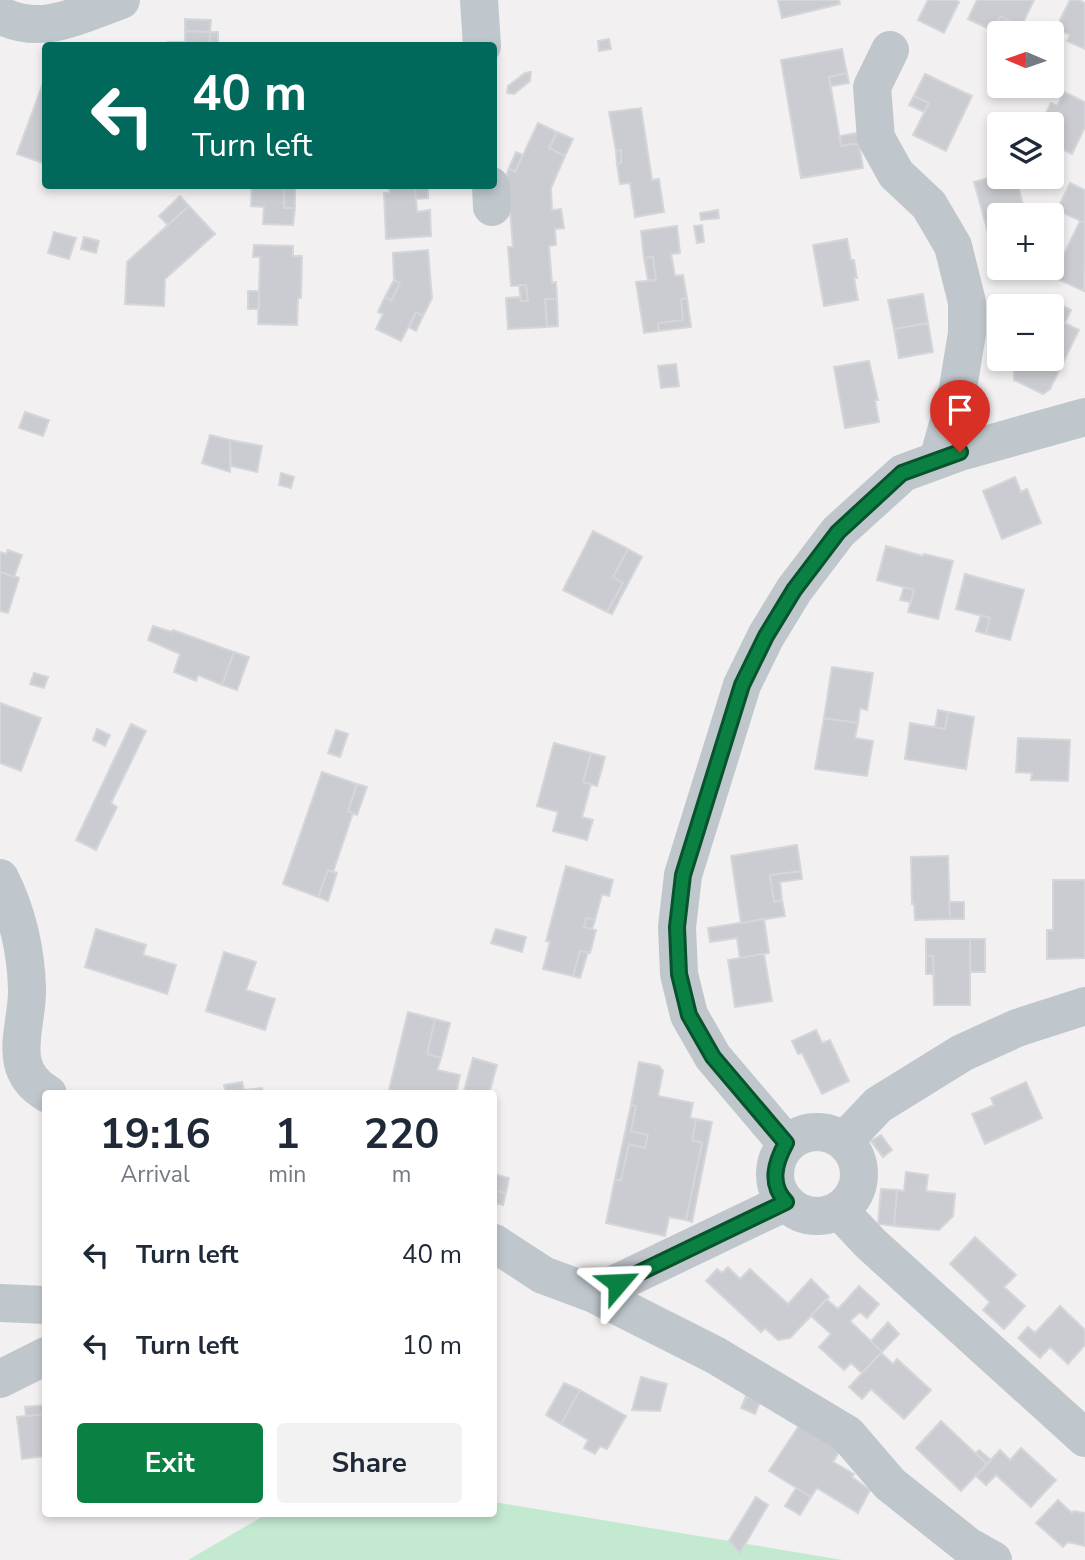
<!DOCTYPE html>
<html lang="en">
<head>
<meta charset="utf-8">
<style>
	:root { --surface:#fff; --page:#f2f2f3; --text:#1f2937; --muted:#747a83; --accent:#0b8043 }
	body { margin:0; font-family:"Nunito Sans",sans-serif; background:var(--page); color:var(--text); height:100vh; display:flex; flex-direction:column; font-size:26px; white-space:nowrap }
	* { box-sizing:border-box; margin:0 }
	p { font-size:23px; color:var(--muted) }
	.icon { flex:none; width:38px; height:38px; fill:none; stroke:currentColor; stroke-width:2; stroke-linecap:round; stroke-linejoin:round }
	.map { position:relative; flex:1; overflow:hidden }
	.side { position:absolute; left:42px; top:1090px; width:455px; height:427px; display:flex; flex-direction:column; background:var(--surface); border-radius:7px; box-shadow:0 4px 10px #0003 }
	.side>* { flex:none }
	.guide { position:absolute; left:42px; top:42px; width:455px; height:147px; border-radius:7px; box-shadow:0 4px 10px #0003; background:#00695c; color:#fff; overflow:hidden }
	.needle { width:46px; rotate:272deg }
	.fabs { position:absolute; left:987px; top:21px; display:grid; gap:14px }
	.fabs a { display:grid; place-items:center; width:77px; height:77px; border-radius:7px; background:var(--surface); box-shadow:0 4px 10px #0003; font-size:35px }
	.pin { position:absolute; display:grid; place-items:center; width:60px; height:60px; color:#fff; margin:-72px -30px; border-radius:50% 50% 50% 0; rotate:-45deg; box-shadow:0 0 7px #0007 }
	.pin .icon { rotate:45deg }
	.me { position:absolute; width:77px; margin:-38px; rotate:64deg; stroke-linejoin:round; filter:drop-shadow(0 0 5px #0008) }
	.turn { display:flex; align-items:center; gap:24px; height:147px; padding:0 35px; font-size:32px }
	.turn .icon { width:91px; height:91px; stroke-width:2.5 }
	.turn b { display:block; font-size:49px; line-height:60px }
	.eta { display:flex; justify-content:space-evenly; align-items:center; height:119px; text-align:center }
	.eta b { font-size:42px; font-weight:700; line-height:49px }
	.action { display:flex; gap:14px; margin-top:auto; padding:14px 35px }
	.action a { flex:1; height:80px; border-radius:7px; background:var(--accent); color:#fff; font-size:28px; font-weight:700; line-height:80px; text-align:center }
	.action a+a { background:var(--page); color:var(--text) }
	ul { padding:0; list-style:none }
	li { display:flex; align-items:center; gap:21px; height:91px; padding:0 35px }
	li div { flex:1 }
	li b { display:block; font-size:26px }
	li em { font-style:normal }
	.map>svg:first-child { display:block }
	.green { fill:#c3ead1 }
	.building { fill:#caccd1; stroke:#d4d6da; stroke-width:2 }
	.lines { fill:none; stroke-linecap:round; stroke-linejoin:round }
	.minor { stroke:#bfc7cd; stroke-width:38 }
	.route-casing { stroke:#07532c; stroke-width:18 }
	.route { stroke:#0b8043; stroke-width:12 }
</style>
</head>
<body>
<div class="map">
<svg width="1085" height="1560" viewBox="0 0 1085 1560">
	<rect width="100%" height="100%" fill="#f2f0f0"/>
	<path class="green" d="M494 1502 843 1560H188L267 1514H494Z"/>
	<path class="building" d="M778 0H839L840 4 782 18Z
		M928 0H955L959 2 944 33 918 20Z
		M977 0H1034L1021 27 1000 16 993 31 968 19Z
		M1070 0H1079L1085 3V49L1067 41 1070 35 1056 28Z
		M1000 16 1006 19 999 33 993 31Z
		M185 19 211 20 210 32 185 31Z
		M185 31 210 32V46H168V42H185Z
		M210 32H218V46H210Z
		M609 39 611 49 599 51 598 41Z
		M842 49 847 73 829 77 835 111 841 146 859 143 863 168 801 178 781 60Z
		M531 72 530 81 514 94 507 93 508 86 525 73Z
		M847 73 849 83 831 86 829 77Z
		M925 74 972 96 946 151 913 135 929 103 914 96Z
		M43 83 46 84V164L17 154Z
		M1064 92 1085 102V127L1072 154 1052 144V124H1040L1051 103 1057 106Z
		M914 96 929 103 924 112 909 105Z
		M641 108 652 180 659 179 664 212 635 217 630 183 620 184 617 164 621 163V150L616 151 609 112Z
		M538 123 557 132 549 148 565 156 551 188 552 210 561 209 564 228 555 229 556 245 549 246 552 283 556 282 557 299H545L547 327 508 329 506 298 520 297 521 301H528L526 285 511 286 508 247H513L507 173 509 168 515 172Z
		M557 132 573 139 565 156 549 148Z
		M857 133 859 143 841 146 840 136Z
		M621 150V163L617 164 616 151Z
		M516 152 523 155 515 172 509 168Z
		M999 175V177H1009L1011 187 1018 186 1026 215H999V229L988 232 974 182Z
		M1070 183 1085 190V223L1057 210Z
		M252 186H284V208H295L293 225 263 224 264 207 251 206Z
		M284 186H295V208H284Z
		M389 186H415L417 212 430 210 431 236 386 239 384 193H390Z
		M415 186H428V198L416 199Z
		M180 196 189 206 168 225 159 216Z
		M189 206 215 234 165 279 164 306 125 304 127 262Z
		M718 210 719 218 701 220 700 213Z
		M1080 221 1085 223 1084 291 1053 277Z
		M702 225 704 242 697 243 694 226Z
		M677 226 680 253 671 254 675 276 683 275 687 298 681 299 683 320 658 323 659 331 644 333 636 282 656 280 653 257 644 258 641 231Z
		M54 232 76 238 69 259 48 253Z
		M84 237 99 241 96 253 81 249Z
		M847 239 851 260H854L857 278H854L858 300 824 306 813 245Z
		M254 245 293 246V256H302L301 298H298L297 325 258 324 260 257H253Z
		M428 250 432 298 423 316 416 312 401 341 376 329 383 314 378 312 385 297 391 301 400 283 394 280 393 253Z
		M653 257 656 280H648L644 258Z
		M394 280 400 283 391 301 385 297Z
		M519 285H526L528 301H521Z
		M248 291H259V309H248Z
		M923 294 928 323 894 329 888 300Z
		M687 298 691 327 659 331 658 323 683 320 681 299Z
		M545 299H557L558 326 547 327Z
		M1049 299 1071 310 1065 323 1052 317V306H1045Z
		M416 312 423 316 416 331 409 327Z
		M1052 317 1079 330 1050 389 1043 394 1014 380V371L1020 359H1052Z
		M928 323 933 352 899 358 894 329Z
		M869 361 878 400H875L879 422 845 428 834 367Z
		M676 364 679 386 661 388 658 366Z
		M25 412 49 420 43 436 19 428Z
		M210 435 230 440V472L202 463Z
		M230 440 262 446 257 472 231 466Z
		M281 473 294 477 291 488 279 485Z
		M1015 477 1021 492 1027 489 1041 523 1002 539 983 491Z
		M593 531 628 549 613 577 623 583 607 612 563 590Z
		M886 546 923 556 924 554 953 561 938 619 908 612 914 590 877 580Z
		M628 549 642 557 612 614 607 612 623 583 613 577Z
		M8 550 22 555 14 577 0 572V552L6 554Z
		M0 572 19 578 8 613 0 611Z
		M965 574 1024 590 1010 640 986 634 990 618 956 609Z
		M904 587 914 590 911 602 900 600Z
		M981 615 990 618 986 634 976 631Z
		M153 626 172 632 173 630 234 652 222 685 198 675 196 681 174 672 180 654 148 640Z
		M234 652 249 657 237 690 222 685Z
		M832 667 873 673 867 710 860 708 858 723 824 718Z
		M34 673 48 677 44 688 30 684Z
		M0 703 41 718 21 771 0 763Z
		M938 710 948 712 945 729 935 727Z
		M948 712 974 717 966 769 905 759 910 723 945 729Z
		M824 718 858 723 855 738 873 741 867 776 815 769Z
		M131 724 146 731 111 803 117 807 96 850 76 840Z
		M97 729 110 735 105 746 93 740Z
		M336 730 348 734 340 757 328 753Z
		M1018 738 1070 740 1068 781 1031 780 1032 773 1016 772Z
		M554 743 591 753 583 782 591 784 582 817 593 820 587 840 553 831 558 812 537 806Z
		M591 753 605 757 597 786 583 782Z
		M322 772 357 784 348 811 353 813 333 872 328 870 318 897 283 884Z
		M357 784 367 787 357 815 348 811Z
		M797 845 801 871 770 875 774 902 782 900 785 916 741 923 731 856Z
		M948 856 950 919 915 920 914 904H912L911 857Z
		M566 866 613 880 609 896 602 894 595 920 586 918 584 927 596 930 590 953 580 951 573 976 543 969 550 942 546 941Z
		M328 870 337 873 328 901 318 897Z
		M801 871 802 879 780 882 782 900 774 902 770 875Z
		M1053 880H1085V958L1047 959V930H1053Z
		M949 902H964V919H950Z
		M586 918 595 920 592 929 584 927Z
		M764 919 769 953 740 958 737 938 710 942 708 928Z
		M96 929 146 945 143 955 176 965 167 994 85 967Z
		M496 929 526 937 522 952 491 943Z
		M926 939H970V1005H934L933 956 926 955Z
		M970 939H985V972H970Z
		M580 951 588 952 580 978 573 976Z
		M224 952 256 962 246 990 275 999 265 1030 206 1011Z
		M764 954 772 1001 735 1007 728 960Z
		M926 955 933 956 934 974H926Z
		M408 1012 435 1019 427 1054 441 1058 437 1070 460 1075 456 1094H388Z
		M435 1019 450 1023 441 1058 427 1054Z
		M816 1030 822 1043 830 1040 849 1081 822 1094 802 1053 798 1054 792 1041Z
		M473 1058 497 1065 489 1094 464 1091Z
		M639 1062 659 1066 663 1071 658 1096 693 1103 690 1118 696 1119 692 1140 702 1143 686 1220 669 1217 665 1236 606 1223 615 1179 621 1181 629 1144 645 1148 648 1135 631 1131 636 1106 631 1105Z
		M242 1082 244 1090 262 1088 263 1094H226L224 1085Z
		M1026 1082 1042 1118 985 1144 972 1114 994 1105 991 1098Z
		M631 1105 636 1106 631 1131 648 1135 645 1148 629 1144 621 1181 615 1179Z
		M696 1119 712 1122 692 1222 686 1220 702 1143 692 1140Z
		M881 1135 892 1150 883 1157 871 1141Z
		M906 1172 928 1175 926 1191 955 1194 953 1216 939 1230 894 1226 897 1190 904 1191Z
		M494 1174 509 1178 506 1193 494 1190Z
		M881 1189 897 1190 894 1226 878 1224Z
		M494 1190 506 1193 503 1205 494 1203Z
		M975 1237 1016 1275 1004 1287 1025 1306 1004 1329 983 1310 990 1302 950 1264Z
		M728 1267 740 1279 750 1269 788 1304 811 1279 829 1297 790 1338 778 1340 765 1328 761 1332 706 1281 717 1269 722 1273Z
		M859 1286 879 1304 867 1318 860 1312 850 1321 882 1352 862 1373 851 1363 844 1370 819 1347 831 1334 811 1316 826 1299 838 1309Z
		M1060 1306 1085 1330V1345L1068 1364 1050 1347 1040 1358 1018 1338 1028 1327 1035 1333Z
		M888 1322 899 1334 882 1352 871 1341Z
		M881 1353 893 1364 897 1359 931 1390 904 1419 871 1389 862 1399 849 1387Z
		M641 1377 667 1384 660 1411 632 1410Z
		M564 1383 580 1390 561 1424 546 1415Z
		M580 1390 626 1416 607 1449 600 1446 595 1454 584 1448 588 1440 561 1424Z
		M746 1396 760 1402 755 1414 741 1408Z
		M46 1405V1414L26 1416 25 1407Z
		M46 1414V1456L22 1459 17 1417Z
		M802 1421 843 1445 833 1462 854 1474 852 1477 870 1490 858 1513 817 1488 811 1497 769 1471Z
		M941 1421 987 1464 961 1491 916 1448Z
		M1021 1448 1056 1480 1031 1507 996 1475 986 1485 976 1476 1000 1450 1010 1460Z
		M979 1450 991 1460 987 1464 976 1453Z
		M796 1488 811 1497 800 1515 785 1506Z
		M756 1497 768 1505 740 1553 729 1541Z
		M1058 1500 1072 1513 1074 1511 1085 1513V1546L1068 1542 1063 1547 1036 1523Z"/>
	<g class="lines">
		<path class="minor" d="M479 0 482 46
			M0 15C41 37 81 14 121 0
			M890 50 872 87 876 138 896 174 929 205 953 246 967 302V333L958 388 938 460
			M491 186 492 207
			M0 878C17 912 26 951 27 989 28 1027 4 1069 48 1094
			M775 1174a42 42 0 1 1 84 0a42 42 0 1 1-84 0Z
			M844 1141 878 1105 962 1053 1017 1028 1085 1006
			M786 1143 713 1057 689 1015 679 974 677 927 683 875 742 685 766 636 794 590 838 532 903 473 960 452 1085 417
			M839 1210 870 1243 1085 1438
			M494 1243 543 1275 594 1294 715 1355 847 1434 890 1484 968 1546 993 1560
			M594 1294 786 1202
			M0 1303 46 1305
			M0 1379 46 1356"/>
	</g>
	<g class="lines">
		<g class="route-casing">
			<path id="route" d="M618 1283 786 1202C769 1184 775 1163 786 1143L713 1057 689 1015 679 974 677 927 683 875 742 685 766 636 794 590 838 532 902 473 960 452"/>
		</g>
		<use href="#route" class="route"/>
	</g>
</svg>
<div class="fabs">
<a><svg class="needle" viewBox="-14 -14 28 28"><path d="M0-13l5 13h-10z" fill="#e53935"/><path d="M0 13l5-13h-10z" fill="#747a83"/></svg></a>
<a><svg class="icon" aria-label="layers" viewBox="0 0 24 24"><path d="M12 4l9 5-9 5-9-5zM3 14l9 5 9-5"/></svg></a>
<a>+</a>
<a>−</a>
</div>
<div class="pin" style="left:960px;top:452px;background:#d93025"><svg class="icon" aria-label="arrive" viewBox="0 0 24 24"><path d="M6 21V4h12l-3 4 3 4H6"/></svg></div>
<svg class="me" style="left:618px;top:1283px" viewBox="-20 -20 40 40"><path d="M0-17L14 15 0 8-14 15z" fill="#0b8043" stroke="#fff" stroke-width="4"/></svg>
<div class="guide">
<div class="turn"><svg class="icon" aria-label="left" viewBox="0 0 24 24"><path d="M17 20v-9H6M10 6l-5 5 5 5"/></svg><div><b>40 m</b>Turn left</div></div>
</div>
<section class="side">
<div class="eta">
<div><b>19:16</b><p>Arrival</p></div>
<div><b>1</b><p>min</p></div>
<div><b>220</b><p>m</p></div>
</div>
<ul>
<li><svg class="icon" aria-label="left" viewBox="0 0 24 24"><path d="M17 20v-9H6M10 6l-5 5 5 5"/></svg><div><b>Turn left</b></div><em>40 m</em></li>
<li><svg class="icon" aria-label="left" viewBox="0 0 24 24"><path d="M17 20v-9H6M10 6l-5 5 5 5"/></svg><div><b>Turn left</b></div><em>10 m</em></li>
</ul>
<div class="action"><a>Exit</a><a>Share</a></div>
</section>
</div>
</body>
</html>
